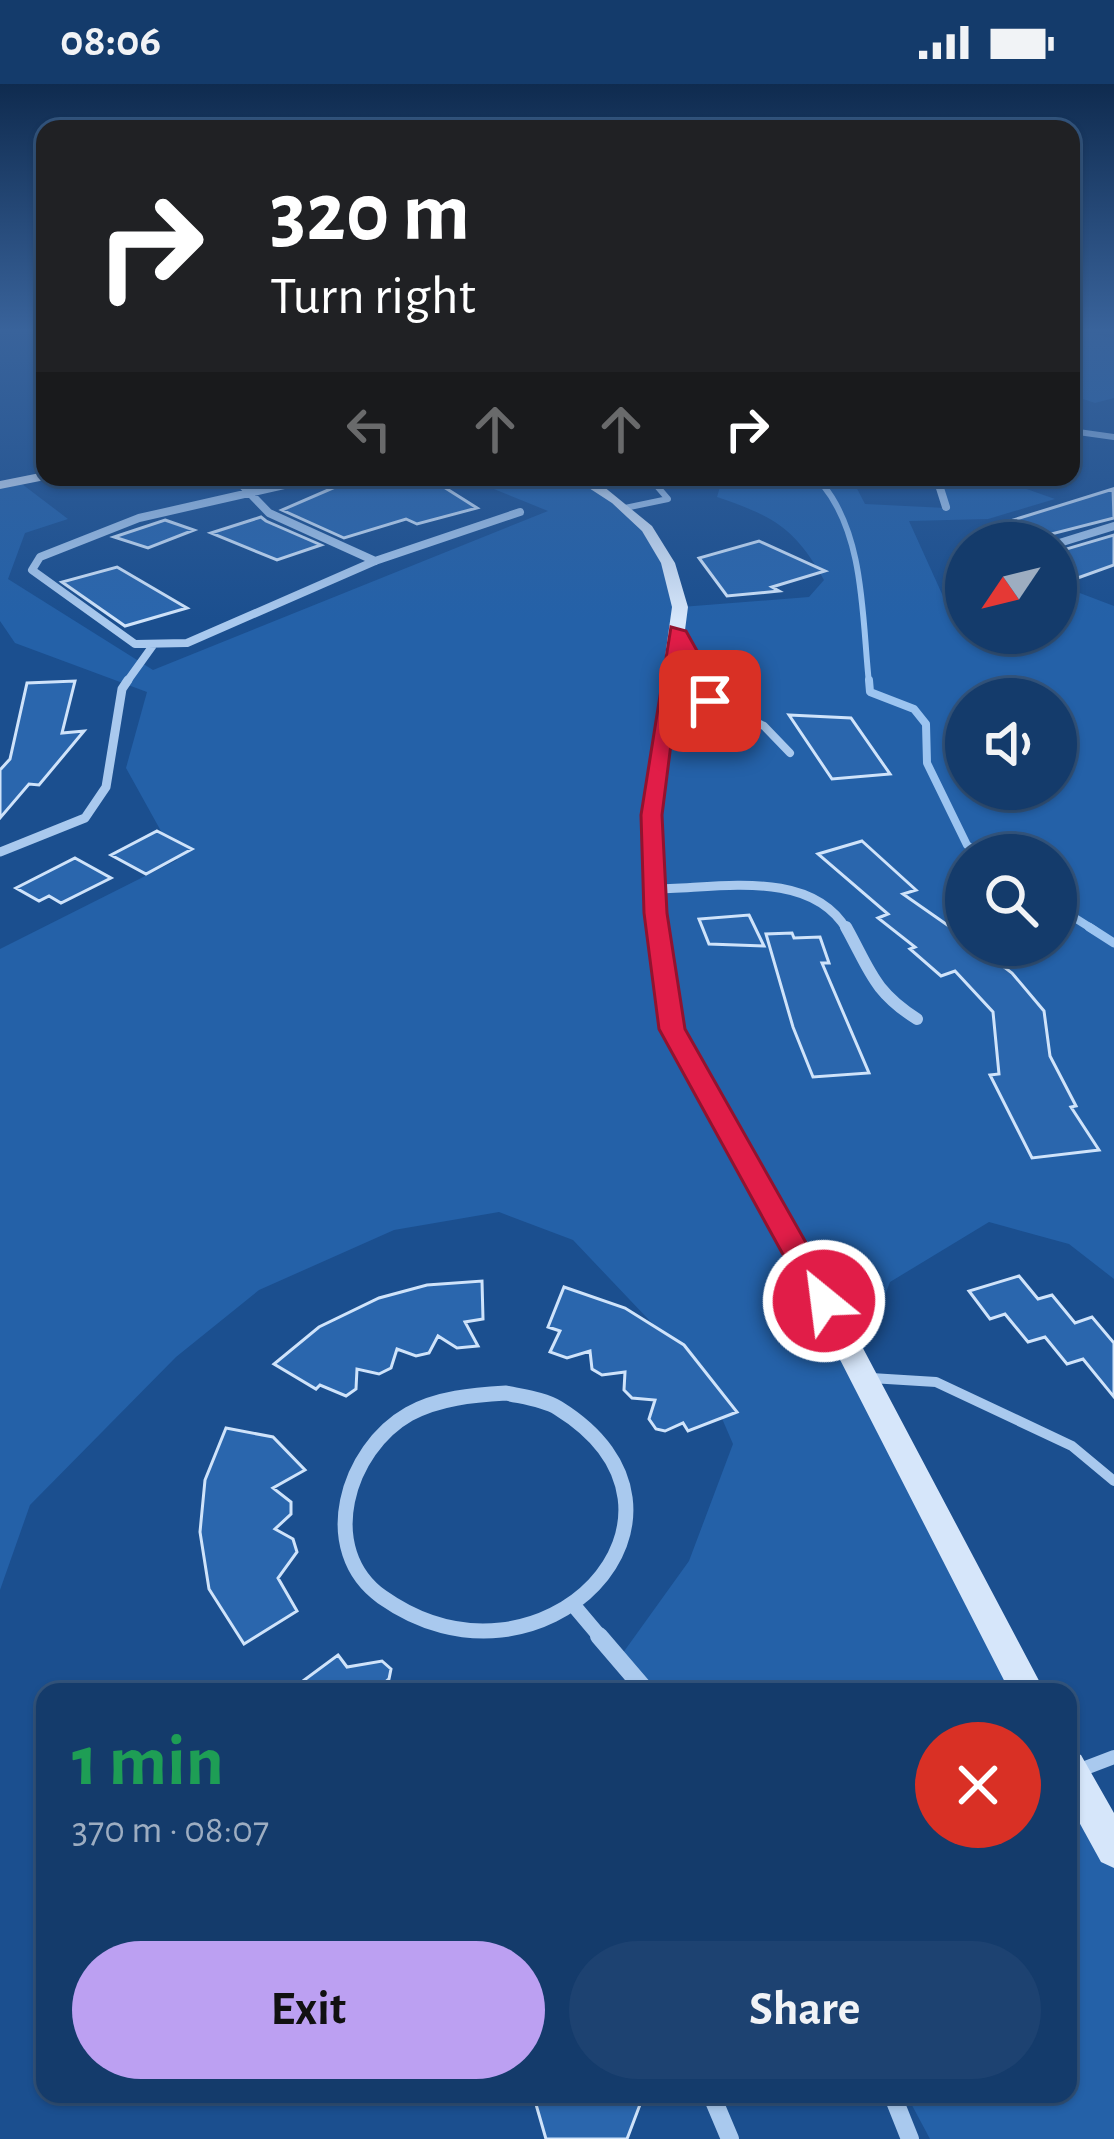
<!DOCTYPE html>
<html lang="en">
<head>
<meta charset="utf-8">
<style>
	:root { --surface:#143b6b; --page:#1d4271; --text:#f1f3f6; --muted:#9dadc1; --line:#33557e; --accent:#bca0f2 }
	body { margin:0; font-family:"Alegreya Sans",sans-serif; background:var(--page); color:var(--text); height:100vh; display:flex; flex-direction:column; font-size:45px; white-space:nowrap }
	* { box-sizing:border-box; margin:0 }
	p { font-size:39px; color:var(--muted) }
	.icon { flex:none; width:66px; height:66px; fill:none; stroke:currentColor; stroke-width:2; stroke-linecap:round; stroke-linejoin:round }
	.map { position:relative; flex:1; overflow:hidden }
	.details { position:absolute; left:36px; top:1599px; width:1041px; height:420px; display:flex; flex-direction:column; background:var(--surface); border-radius:24px; box-shadow:0 3px 9px #0004,0 0 0 3px var(--line) }
	.details>* { flex:none }
	.top-card { position:absolute; left:36px; top:36px; width:1044px; height:366px; border-radius:24px; box-shadow:0 3px 9px #0004,0 0 0 3px var(--line); background:#202124; color:#fff; overflow:hidden }
	.needle { width:78px; rotate:235deg }
	.fabs { position:absolute; left:945px; top:438px; display:grid; gap:24px }
	.fabs a { display:grid; place-items:center; width:132px; height:132px; border-radius:50%; background:var(--surface); box-shadow:0 3px 9px #0004,0 0 0 3px var(--line); font-size:60px }
	.pin { position:absolute; display:grid; place-items:center; width:102px; height:102px; color:#fff; margin:-51px; border-radius:24px; box-shadow:0 6px 18px #0006 }
	.me { position:absolute; width:132px; margin:-66px; rotate:331deg; stroke-linejoin:round; filter:drop-shadow(0 0 9px #0008) }
	.turn { display:flex; align-items:center; gap:42px; height:252px; padding:0 36px; font-size:54px }
	.turn .icon { width:156px; height:156px; stroke-width:2.5 }
	.turn b { display:block; font-size:84px; line-height:102px }
	.lanes { display:flex; align-items:center; height:114px; padding:0 36px; background:#0003; justify-content:center; gap:60px; direction:ltr }
	.lanes .off { opacity:.35 }
	.round { display:grid; place-items:center; flex:none; width:126px; height:126px; border-radius:63px; background:var(--page) }
	.summary { display:flex; align-items:center; justify-content:space-between; height:204px; padding:0 36px }
	h1 { font-size:72px; font-weight:700; line-height:90px; color:#1e9e55 }
	.primary-button { display:flex; gap:24px; margin-top:auto; padding:24px 36px }
	.primary-button a { flex:1; height:138px; border-radius:72px; background:var(--accent); color:#111; font-size:48px; font-weight:700; line-height:138px; text-align:center }
	.primary-button a+a { background:var(--page); color:var(--text) }
	.status { display:flex; justify-content:space-between; align-items:center; height:84px; padding:0 60px; background:var(--surface); direction:ltr }
	.status svg { height:33px; fill:currentColor }
	.map>svg:first-child { display:block }
	.green { fill:#2461a8; fill-rule:evenodd }
	.lines { fill:none; stroke-linecap:round; stroke-linejoin:round }
	.stream-far3 { stroke:#9cc4f0; stroke-width:4.5 }
	.stream-far2 { stroke:#9cc4f0; stroke-width:6 }
	.stream-far1 { stroke:#9cc4f0; stroke-width:8 }
	.stream { stroke:#9cc4f0; stroke-width:9 }
	.building { fill:#2a66ad; stroke:#cfe3fa; stroke-width:3 }
	.path { stroke:#a9c9ee; stroke-width:3; stroke-dasharray:3 4.5; stroke-linecap:butt }
	.service-far4 { stroke:#a9c9ee; stroke-width:4.5 }
	.service-far3 { stroke:#a9c9ee; stroke-width:6 }
	.service-far2 { stroke:#a9c9ee; stroke-width:8 }
	.service-far1 { stroke:#a9c9ee; stroke-width:10 }
	.service { stroke:#a9c9ee; stroke-width:14 }
	.minor-far5 { stroke:#a9c9ee; stroke-width:6 }
	.minor-far4 { stroke:#a9c9ee; stroke-width:8 }
	.minor-far3 { stroke:#a9c9ee; stroke-width:9 }
	.minor-far2 { stroke:#a9c9ee; stroke-width:12 }
	.minor-far1 { stroke:#a9c9ee; stroke-width:15 }
	.minor { stroke:#a9c9ee; stroke-width:18 }
	.secondary { fill:#d6e6fa; fill-rule:evenodd }
	.route { fill:#e11d48; stroke:#92132f; stroke-width:3 }
</style>
</head>
<body>
<div class="status"><b>08:06</b><svg viewBox="0 0 49 12"><path d="M0 12V9h3v3zM5 12V6h3v6zM10 12V3h3v9zM15 12V0h3v12zM26 1h20v11H26zM47 4h2v5h-2z"/></svg></div>
<div class="map">
<svg width="1114" height="2055" viewBox="0 0 1114 2055">
	<rect width="100%" height="100%" fill="#1b4f8f"/>
	<path class="green" d="M1092 249 1114 255V314L1095 319 1071 311V251Z
		M464 393H576L590 399 662 460 681 523 809 513 824 496C795 444 773 432 717 413L723 393H851L865 420 946 424 938 397 1007 398 1055 415 988 435 909 437 947 521H966V549H1056V507L1064 503 1114 522V1195L1069 1160 989 1138 890 1198 857 1283 1032 1608H647L620 1573 689 1477 733 1360 705 1295 573 1156 499 1128 394 1146 259 1206 176 1273 30 1421 0 1506V865L177 776 126 684 147 608 15 559 0 537V401L18 397 68 435 25 449 8 495 153 586 548 427ZM966 615H1056V705H966ZM966 771H1056V861H966Z
		M1068 1675 1114 1761V2055H930L906 2010H1068Z"/>
	<g class="lines">
		<path class="stream-far3" d="M816 393 825 404"/>
		<path class="stream-far2" d="M823 401C865 453 862 535 869 599"/>
		<path class="stream-far1" d="M869 596 870 608 914 625 926 640 927 679 967 761 981 771
			M1056 822 1094 846"/>
		<path class="stream" d="M1089 843 1114 859"/>
	</g>
	<path class="building" d="M374 393H428L477 424 417 440 406 435 344 454 282 426 342 400Z
		M1113 405 1114 434 1016 459H999L981 446Z
		M261 433 266 437 321 461 277 476 211 449Z
		M165 436 194 446 148 464 114 453Z
		M1114 451V481L1072 496 1056 486V468Z
		M759 457 825 487 772 503 779 507 727 512 699 474Z
		M117 483 187 524 125 542 62 498Z
		M75 597 62 649 84 647 39 701 29 700 0 734V686L10 675 27 599Z
		M789 631 851 634 890 690 832 695Z
		M157 747 192 765 146 790 111 771Z
		M862 757 916 806 903 810 966 854V861H975L1012 889 1044 927 1050 972 1076 1022 1071 1023 1099 1066 1032 1074 990 991 999 990 993 928 955 887 941 892 910 865 915 863 878 834 888 830 818 770Z
		M75 774 111 794 61 819 49 812 39 817 16 804Z
		M749 831 764 862 709 860 699 835Z
		M792 849 794 854 820 853 829 879H822L869 989 813 993 793 943 766 850Z
		M1019 1192 1038 1215 1052 1211 1075 1239 1092 1233 1114 1259V1313L1083 1275 1067 1280 1045 1253 1028 1258 1005 1230 990 1235 969 1207Z
		M482 1197 483 1235 465 1238 478 1262 457 1264 438 1252 429 1269 416 1272 397 1265 391 1284 379 1290 357 1285 356 1305 346 1312 320 1301 316 1305 274 1280 319 1243 379 1214 427 1201Z
		M564 1203 625 1224 684 1261 737 1328 688 1347 683 1339 665 1347 656 1345 649 1335 655 1316 632 1314 624 1306 625 1288 602 1291 592 1285 590 1267 567 1274 550 1268 560 1247 548 1243Z
		M226 1344 273 1353 305 1386 273 1404 291 1418V1430L275 1445 293 1455 297 1468 278 1494 297 1527 244 1560 209 1505 200 1448 205 1396Z
		M338 1571 347 1583 382 1577 391 1585 389 1595 374 1608H288Z
		M533 2010H644L627 2055H546Z"/>
	<g class="lines">
		<path class="path" d="M62 398 86 393"/>
		<path class="service-far4" d="M649 393 659 404"/>
		<path class="service-far3" d="M625 424 668 415 656 401
			M975 452 992 459
			M679 552 704 599"/>
		<path class="service-far2" d="M703 596 709 617 764 642 790 669"/>
		<path class="service-far1" d="M871 1294 936 1298 1072 1362 1114 1397"/>
		<path class="service" d="M1080 1686 1114 1673"/>
		<path class="minor-far5" d="M1071 347 1114 353
			M234 393 245 404
			M937 393 940 404
			M271 404 320 393"/>
		<path class="minor-far4" d="M242 401 269 429 375 477
			M284 401 139 434 40 473 32 486 135 560 187 559 375 477 520 428
			M939 401 946 423
			M1056 460 1114 442
			M126 599 154 560"/>
		<path class="minor-far3" d="M0 768 85 734 106 703 122 605 128 596
			M654 805C716 805 810 783 847 846"/>
		<path class="minor-far2" d="M846 843C870 886 873 907 917 935"/>
		<path class="minor-far1" d="M506 1309C523 1313 543 1315 558 1324 729 1430 542 1626 382 1513 316 1466 347 1365 409 1330 438 1314 473 1311 506 1309Z
			M575 1523 602 1555"/>
		<path class="minor" d="M599 1552 647 1608
			M711 2010 730 2055
			M892 2010 910 2055"/>
		<path class="secondary" d="M45 388 50 395 0 405V397Z
			M572 393H587L603 402 652 442 675 479 688 523 661 731 665 829 683 945 838 1217 1045 1608H1010L810 1217 661 945 645 829 643 731 672 523 661 479 642 447 612 419Z
			M1068 1666 1081 1671 1114 1729V1784L1101 1778 1068 1718Z"/>
	</g>
	<linearGradient id="sky" x2="0" y2="1"><stop stop-color="#0f2b4f"/><stop offset="0.46" stop-color="#39639b"/><stop offset="1" stop-color="#39639b" stop-opacity="0"/></linearGradient>
	<rect width="1114" height="536" fill="url(#sky)"/>
	<path class="route" d="M671 543 686 547 710 590 719 617 703 621 682 573 662 731 667 829 685 945 839 1217 834 1225H813L659 945 644 829 641 731Z"/>
</svg>
<div class="fabs">
<a><svg class="needle" viewBox="-14 -14 28 28"><path d="M0-13l5 13h-10z" fill="#e53935"/><path d="M0 13l5-13h-10z" fill="#9dadc1"/></svg></a>
<a><svg class="icon" aria-label="sound" viewBox="0 0 24 24"><path d="M4 9h4l5-4v14l-5-4H4zM17 9q2 3 0 6"/></svg></a>
<a><svg class="icon" aria-label="search" viewBox="0 0 24 24"><circle cx="10" cy="10" r="6"/><path d="M15 15l6 6"/></svg></a>
</div>
<div class="pin" style="left:710px;top:617px;background:#d93025"><svg class="icon" aria-label="arrive" viewBox="0 0 24 24"><path d="M6 21V4h12l-3 4 3 4H6"/></svg></div>
<svg class="me" style="left:824px;top:1217px" viewBox="-20 -20 40 40"><circle r="17" fill="#e11d48" stroke="#fff" stroke-width="3"/><path d="M0-11L8 9 0 5-8 9z" fill="#fff"/></svg>
<div class="top-card">
<div class="turn"><svg class="icon" aria-label="right" viewBox="0 0 24 24"><path d="M7 20v-9h11M14 6l5 5-5 5"/></svg><div><b>320 m</b>Turn right</div></div>
<div class="lanes"><svg class="icon off" aria-label="left" viewBox="0 0 24 24"><path d="M17 20v-9H6M10 6l-5 5 5 5"/></svg><svg class="icon off" aria-label="ahead" viewBox="0 0 24 24"><path d="M12 20V5M6 11l6-6 6 6"/></svg><svg class="icon off" aria-label="ahead" viewBox="0 0 24 24"><path d="M12 20V5M6 11l6-6 6 6"/></svg><svg class="icon" aria-label="right" viewBox="0 0 24 24"><path d="M7 20v-9h11M14 6l5 5-5 5"/></svg></div>
</div>
<section class="details">
<div class="summary"><div><h1>1 min</h1><p>370 m · 08:07</p></div><a class="round" style="background:#d93025;color:#fff"><svg class="icon" aria-label="close" viewBox="0 0 24 24"><path d="M6 6l12 12M18 6L6 18"/></svg></a></div>
<div class="primary-button"><a>Exit</a><a>Share</a></div>
</section>
</div>
</body>
</html>
